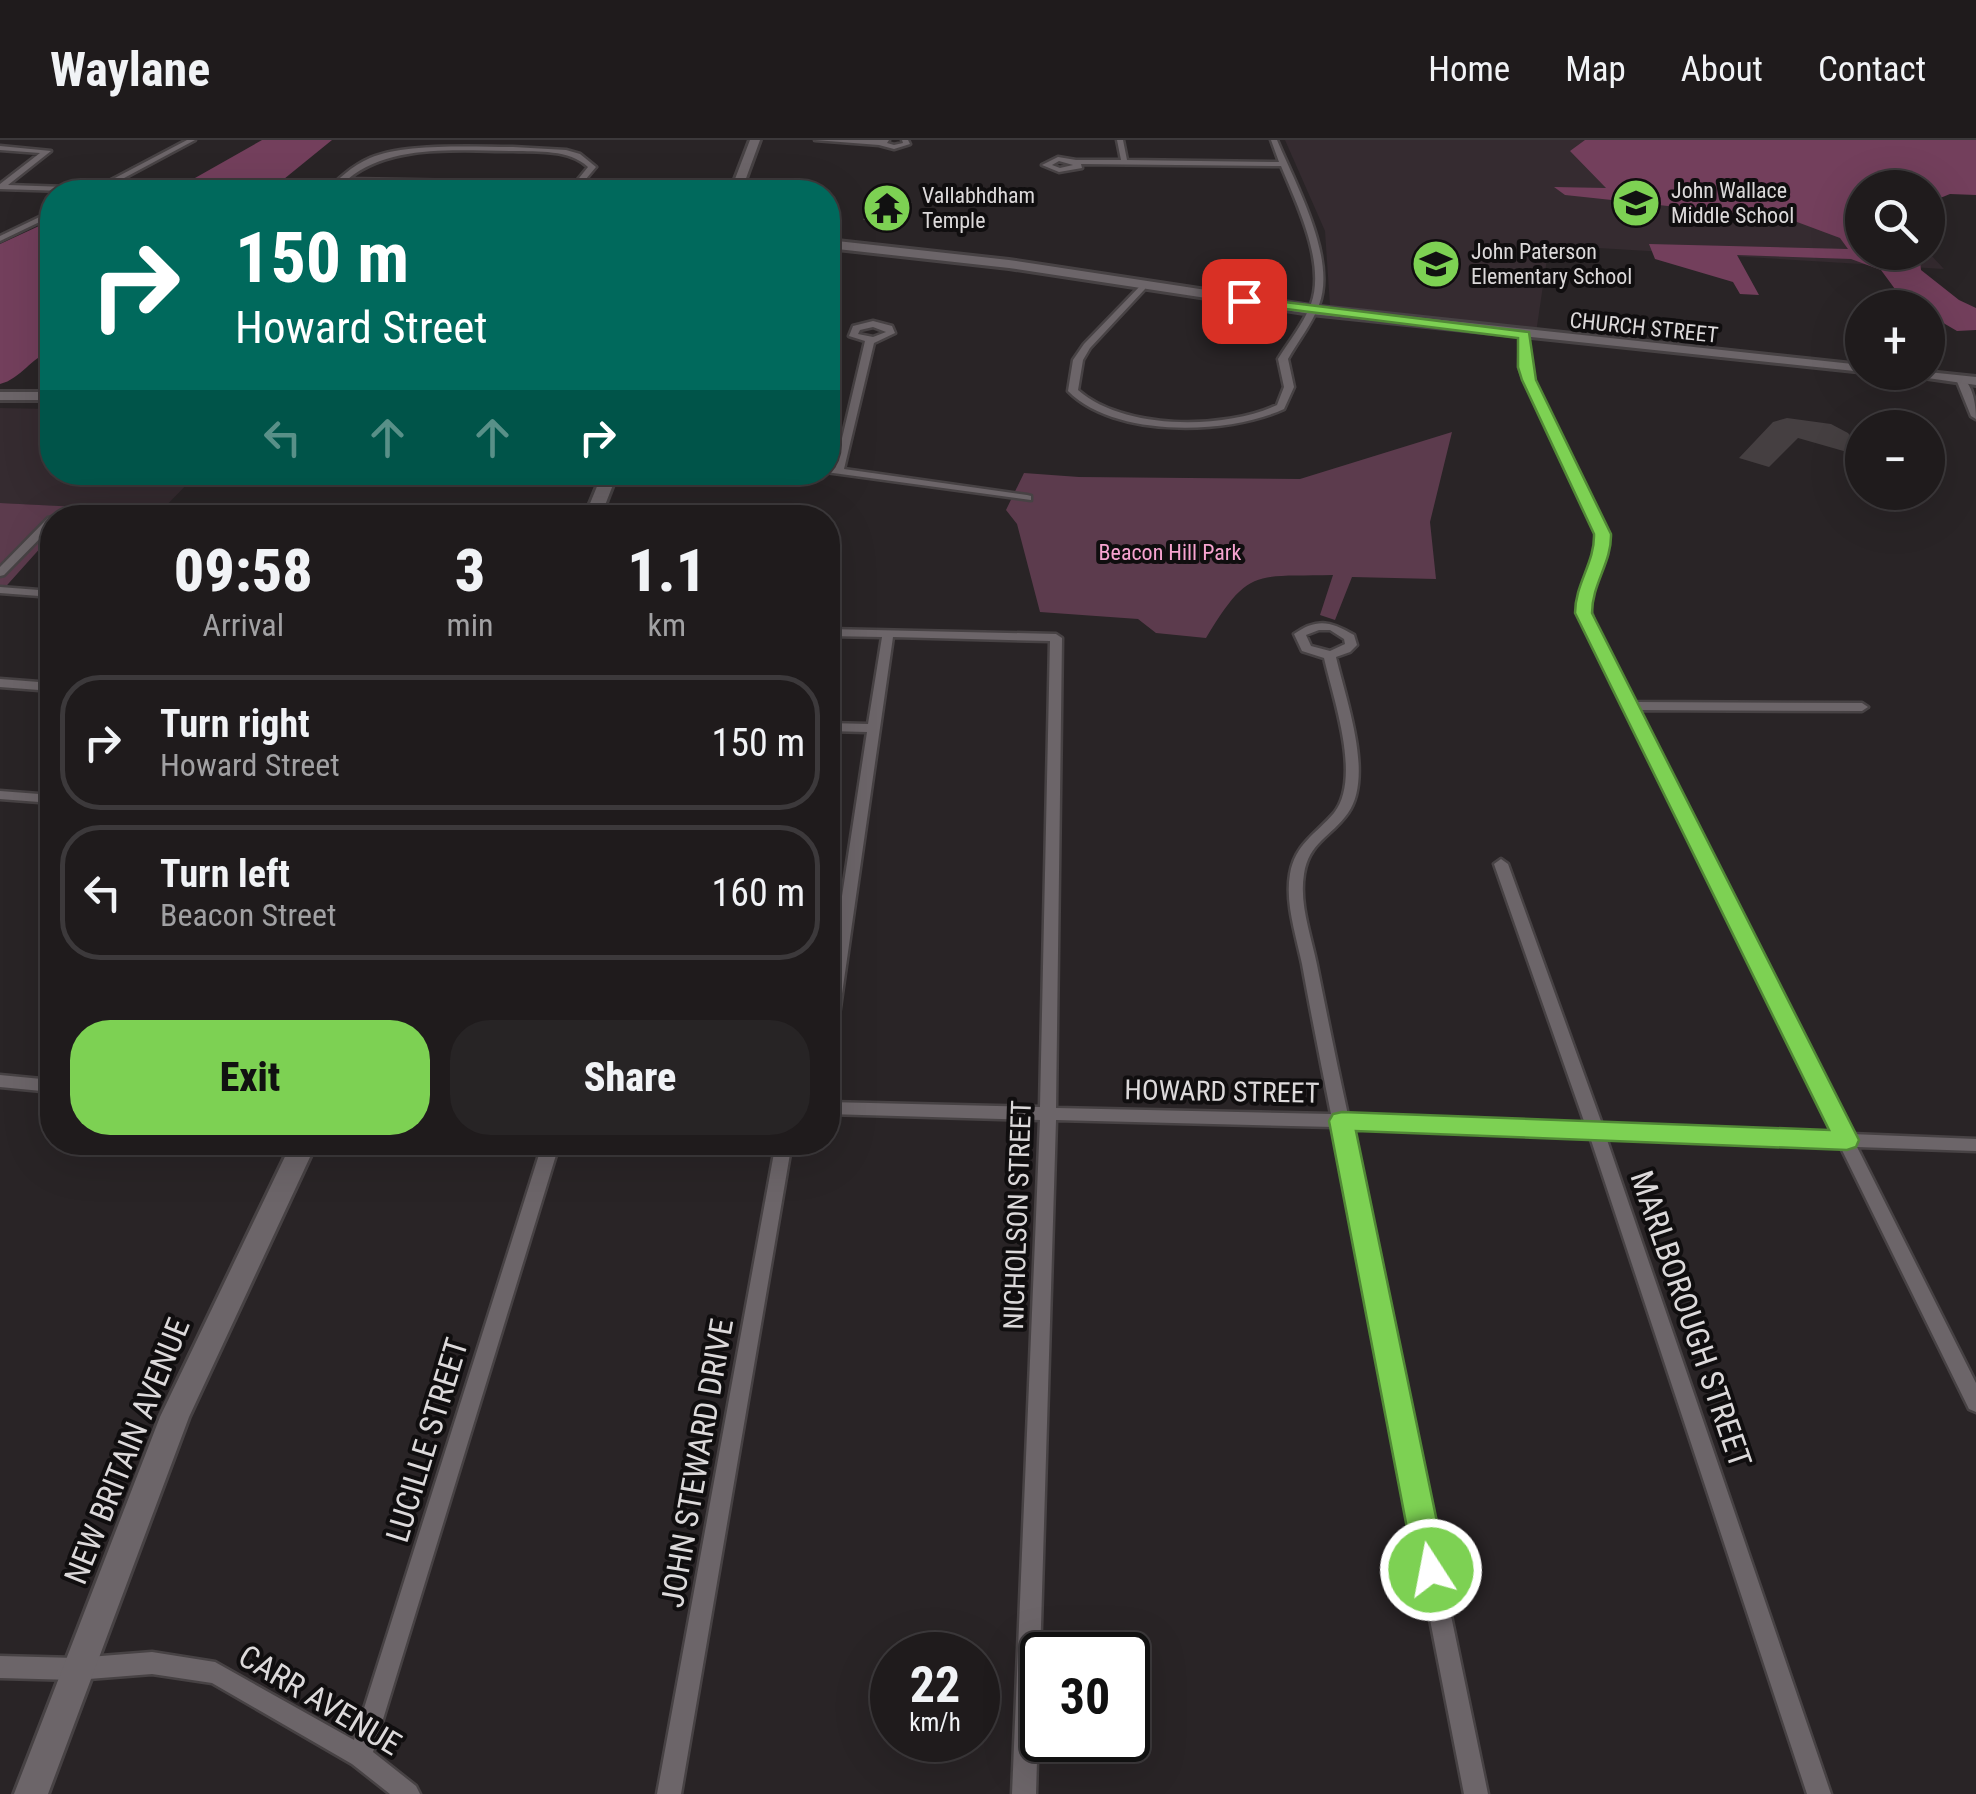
<!DOCTYPE html>
<html lang="en">
<head>
<meta charset="utf-8">
<style>
	:root { --surface:#1f1b1c; --page:#272425; --text:#f1f3f6; --muted:#a1a1a3; --line:#3c393b; --accent:#7dd153 }
	body { margin:0; font-family:"Roboto Condensed",sans-serif; background:var(--page); color:var(--text); height:100vh; display:flex; flex-direction:column; font-size:38px; white-space:nowrap }
	* { box-sizing:border-box; margin:0 }
	p { font-size:32px; color:var(--muted) }
	.icon { flex:none; width:55px; height:55px; fill:none; stroke:currentColor; stroke-width:2; stroke-linecap:round; stroke-linejoin:round }
	.map { position:relative; flex:1; overflow:hidden }
	.side { position:absolute; left:40px; top:365px; width:800px; height:650px; display:flex; flex-direction:column; background:var(--surface); border-radius:40px; box-shadow:0 10px 40px #0002,0 0 0 2px var(--line) }
	.side>* { flex:none }
	.top-card { position:absolute; left:40px; top:40px; width:800px; height:305px; border-radius:40px; box-shadow:0 10px 40px #0002,0 0 0 2px var(--line); background:#00695c; color:#fff; overflow:hidden }
	.fabs { position:absolute; left:1845px; top:30px; display:grid; gap:20px }
	.fabs a { display:grid; place-items:center; width:100px; height:100px; border-radius:50%; background:var(--surface); box-shadow:0 10px 40px #0002,0 0 0 2px var(--line); font-size:50px }
	.speed { position:absolute; left:870px; top:1492px; display:flex; gap:20px; font-size:50px; font-weight:700; text-align:center }
	.speed>* { display:grid; place-content:center; width:130px; height:130px; border-radius:50%; background:var(--surface); box-shadow:0 10px 40px #0002,0 0 0 2px var(--line); line-height:1 }
	.speed small { font-size:25px; font-weight:400 }
	.speed .limit { border:5px solid #111; border-radius:15px; background:#fff; color:#111 }
	.pin { position:absolute; display:grid; place-items:center; width:85px; height:85px; color:#fff; margin:-42px; border-radius:20px; box-shadow:0 5px 15px #0006 }
	.me { position:absolute; width:110px; margin:-55px; rotate:349deg; stroke-linejoin:round; filter:drop-shadow(0 0 8px #0008) }
	.turn { display:flex; align-items:center; gap:35px; height:210px; padding:0 30px; font-size:45px }
	.turn .icon { width:130px; height:130px; stroke-width:2.5 }
	.turn b { display:block; font-size:70px; line-height:85px }
	.lanes { display:flex; align-items:center; height:95px; padding:0 30px; background:#0003; justify-content:center; gap:50px; direction:ltr }
	.lanes .off { opacity:.35 }
	.eta { display:flex; justify-content:space-evenly; align-items:center; height:170px; text-align:center }
	.eta b { font-size:60px; font-weight:800; line-height:70px }
	.button { display:flex; gap:20px; margin-top:auto; padding:20px 30px }
	.button a { flex:1; height:115px; border-radius:40px; background:var(--accent); color:#111; font-size:40px; font-weight:800; line-height:115px; text-align:center }
	.button a+a { background:var(--page); color:var(--text) }
	ul { padding:0; list-style:none }
	li { display:flex; align-items:center; gap:30px; height:135px; margin:0 20px 15px; padding:0 10px; border:5px solid var(--line); border-radius:40px }
	li div { flex:1 }
	li b { display:block; font-size:38px }
	li em { font-style:normal }
	header { display:flex; align-items:center; gap:60px; box-sizing:border-box; height:140px; padding:0 50px; background:var(--surface); border-bottom:2px solid var(--line) }
	header strong { font-size:48px }
	nav { display:flex; gap:55px; margin-inline-start:auto; font-size:35px }
	.map>svg:first-child { display:block }
	.built { fill:#352b30 }
	.green { fill:#5c3b4d }
	.forest { fill:#733f5c }
	.building { fill:#453f41 }
	.lines { fill:none; stroke-linecap:round; stroke-linejoin:round }
	.street-casing { stroke:#474244; stroke-width:5 }
	.secondary-casing { stroke:#474244; stroke-width:6 }
	.street { fill:#6c6569; fill-rule:evenodd }
	.secondary { fill:#6c6569; fill-rule:evenodd }
	.route { fill:#7dd153; stroke:#518836; stroke-width:2.5 }
	.labels { text-anchor:middle; stroke-width:8; stroke-linejoin:round; paint-order:stroke }
	.far-poi-label { font-size:22px; fill:#dcd9da; stroke:#100e0f; text-anchor:start }
	.far-street-label { font-size:22px; fill:#dcd9da; stroke:#100e0f }
	.far-park-label { font-size:22px; fill:#f7a3d0; stroke:#100e0f }
	.street-label { font-size:28px; fill:#dcd9da; stroke:#100e0f }
	.near-street-label { font-size:32px; fill:#dcd9da; stroke:#100e0f }
</style>
</head>
<body>
<header>
<strong>Waylane</strong>
<nav><a>Home</a><a>Map</a><a>About</a><a>Contact</a></nav>
</header>
<div class="map">
<svg width="1976" height="1654" viewBox="0 0 1976 1654">
	<rect width="100%" height="100%" fill="#292426"/>
	<path class="built" d="M1285 0H1941L1862 48V112H1928L1944 129 1549 105 1536 193 1336 169 1330 166 1325 91Z
		M0 268 52 269V332L198 333 160 372 0 363Z"/>
	<path class="green" d="M1452 292 1430 382 1436 439 1352 437 1335 480 1320 475 1333 435C1254 437 1249 427 1206 498L1156 493 1138 479 1040 472 1017 384 1006 370 1024 333 1079 337 1300 339Z
		M0 363 78 367 68 377 52 378V395L0 453Z"/>
	<path class="forest" d="M262 0H332L268 52H105L124 48 172 51Z
		M1585 0H1976V55L1950 54 1928 63V48H1862V112L1919 113 1921 130 1959 160 1976 168V190L1957 191 1928 174V168L1917 167 1903 160 1881 130 1851 119 1737 115 1759 155 1740 154 1733 142 1655 119 1649 104 1848 109 1840 98 1789 79 1565 55 1554 47 1606 48 1570 11Z
		M52 80V211C31 217 21 239 0 244V104Z"/>
	<path class="building" d="M873 60 912 62 900 82 863 80Z
		M1787 278 1831 284 1848 293 1856 303 1847 312 1798 298 1769 327 1739 318 1773 282Z"/>
	<g class="lines">
		<g class="street-casing">
			<path id="street" d="M187 0H195L98 52 0 49V44L40 13 0 10V6L51 11 8 45 96 48Z
				M815 0H889L887 3 894 5 903 3 902 0H908L910 4 894 9 879 5Z
				M1117 0H1123L1127 20 1279 22 1271 0H1277C1295 43 1337 118 1319 165 1312 184 1298 201 1288 219L1294 247 1284 269C1228 295 1114 298 1068 251L1073 220 1084 204 1142 144 1145 145V149L1090 208 1083 220 1078 250C1123 290 1224 290 1277 265L1284 247 1278 219C1289 201 1304 183 1311 164 1326 124 1297 64 1281 26L1081 24 1082 28 1059 32 1042 25 1058 17 1076 20H1121ZM1059 21 1073 25 1060 28 1052 25Z
				M513 7 566 10 580 14 596 27 575 52H567L571 47 343 43 333 52H325C338 39 352 26 370 18 405 3 473 7 513 7ZM513 11C538 12 569 9 588 27L575 43 348 39C392 3 459 11 513 11Z
				M52 71V76L0 101V96Z
				M873 181 892 186 895 193 874 203 844 329 1027 355 1031 356V360L826 332 828 327 835 328 865 201 849 196 853 186ZM873 187 886 192 873 197 858 194 860 190Z
				M1524 192 1528 195 1529 227 1534 240 1607 394C1607 419 1593 439 1590 462 1588 481 1624 542 1635 562L1862 563 1868 567 1862 571 1638 570 1851 994 1976 999V1011L1857 1007 1976 1243V1272L1969 1269 1840 1006 1606 997 1831 1654H1807L1590 997 1350 988 1488 1654H1464L1334 987 1056 980 1036 1654H1012L1040 980 828 974V962L1040 967 1050 501 893 497 836 896 834 900 828 902V848L867 592 828 591V583L868 584 882 497 828 496V489L1056 494 1062 498 1056 968 1331 974C1321 924 1311 874 1302 824 1296 795 1285 763 1290 734 1295 704 1316 694 1334 673 1362 638 1333 558 1324 518L1302 511 1294 494C1317 478 1330 481 1354 495L1357 505 1350 512 1336 517C1346 560 1374 636 1348 673 1331 697 1309 702 1304 734 1299 764 1311 795 1317 825 1327 875 1337 925 1348 975L1585 984 1494 724 1501 719 1508 724 1602 984 1834 993 1578 473C1580 445 1596 422 1597 394L1524 240 1519 227 1520 195ZM1319 490H1330L1344 499 1345 504 1330 511 1311 506 1306 495Z
				M1961 236C1973 245 1976 264 1976 279L1971 276 1956 239Z
				M78 371 141 375 146 378H52V386L4 435 0 436V427L48 378Z
				M0 447 52 451V457L0 453Z
				M0 539 52 543V551L0 547Z
				M0 651 52 655V663L0 659Z
				M0 935 52 940V952L0 947Z
				M543 1002H560L373 1612 416 1646 420 1654H390L352 1624 212 1543 152 1534 76 1540 0 1538V1516L76 1518 152 1512 215 1522 354 1600Z
				M776 1002H792L681 1654H657Z"/>
		</g>
		<g class="secondary-casing">
			<path id="secondary" d="M750 0H760L741 52H730Z
				M828 100 1009 120 1311 166 1862 225 1864 232 1311 174 1009 128 828 108Z
				M1886 232H1928L1976 237V245Z
				M0 252H52V260H0Z
				M603 332H618L600 378H584Z
				M292 1002H317L189 1277 48 1654H14L160 1277Z"/>
		</g>
		<use href="#street" class="street"/>
		<use href="#secondary" class="secondary"/>
	</g>
	<path class="route" d="M1244 157 1529 192 1536 240 1611 394C1612 422 1592 444 1592 473L1859 1000 1856 1007 1847 1010 1356 991 1447 1430 1442 1441 1431 1445 1420 1441 1415 1430 1329 981 1333 974 1342 972 1829 990 1575 473C1575 444 1595 422 1594 394L1522 240 1518 227V198L1239 163V158Z"/>
	<defs>
		<g id="school-disc" transform="scale(2.5)"><circle r="9.5" fill="#7dd153" stroke="#100e0f"/><path d="M0-5L7-2L0 1L-7-2ZM-4 1L0 2.5L4 1V4Q0 6-4 4Z" fill="#111"/></g>
		<g id="temple-disc" transform="scale(2.5)"><circle r="9.5" fill="#7dd153" stroke="#100e0f"/><path d="M0-6L5-2H3V0L6.5 2.5H4V6H1.5V3h-3V6H-4V2.5H-6.5L-3 0V-2H-5Z" fill="#111"/></g>
	</defs>
	<g fill-rule="evenodd">
		<use href="#school-disc" x="1636" y="63"/>
		<use href="#temple-disc" x="887" y="68"/>
		<use href="#school-disc" x="1436" y="124"/>
	</g>
	<g class="labels">
		<g class="far-poi-label">
			<text x="1671" y="58">John Wallace<tspan x="1671" dy="25">Middle School</tspan></text>
			<text x="922" y="63">Vallabhdham<tspan x="922" dy="25">Temple</tspan></text>
			<text x="1471" y="119">John Paterson<tspan x="1471" dy="25">Elementary School</tspan></text>
		</g>
		<g class="far-street-label">
			<text transform="translate(1644 187) rotate(6)" y="8">CHURCH STREET</text>
		</g>
		<g class="far-park-label">
			<text x="1170" y="420">Beacon Hill Park</text>
		</g>
		<g class="street-label">
			<text transform="translate(1222 951) rotate(1)" y="10">HOWARD STREET</text>
			<text transform="translate(1017 1075) rotate(-88)" y="10">NICHOLSON STREET</text>
		</g>
		<g class="near-street-label">
			<text transform="translate(1691 1179) rotate(71)" y="11">MARLBOROUGH STREET</text>
			<text transform="translate(427 1300) rotate(-73)" y="11">LUCILLE STREET</text>
			<text transform="translate(127 1311) rotate(-68)" y="11">NEW BRITAIN AVENUE</text>
			<text transform="translate(697 1323) rotate(-80)" y="11">JOHN STEWARD DRIVE</text>
			<text transform="translate(320 1560) rotate(31)" y="11">CARR AVENUE</text>
		</g>
	</g>
</svg>
<div class="fabs">
<a><svg class="icon" aria-label="search" viewBox="0 0 24 24"><circle cx="10" cy="10" r="6"/><path d="M15 15l6 6"/></svg></a>
<a>+</a>
<a>−</a>
</div>
<div class="speed"><div>22<small>km/h</small></div><div class="limit">30</div></div>
<div class="pin" style="left:1244px;top:161px;background:#d93025"><svg class="icon" aria-label="arrive" viewBox="0 0 24 24"><path d="M6 21V4h12l-3 4 3 4H6"/></svg></div>
<svg class="me" style="left:1431px;top:1430px" viewBox="-20 -20 40 40"><circle r="17" fill="#7dd153" stroke="#fff" stroke-width="3"/><path d="M0-11L8 9 0 5-8 9z" fill="#fff"/></svg>
<div class="top-card">
<div class="turn"><svg class="icon" aria-label="right" viewBox="0 0 24 24"><path d="M7 20v-9h11M14 6l5 5-5 5"/></svg><div><b>150 m</b>Howard Street</div></div>
<div class="lanes"><svg class="icon off" aria-label="left" viewBox="0 0 24 24"><path d="M17 20v-9H6M10 6l-5 5 5 5"/></svg><svg class="icon off" aria-label="ahead" viewBox="0 0 24 24"><path d="M12 20V5M6 11l6-6 6 6"/></svg><svg class="icon off" aria-label="ahead" viewBox="0 0 24 24"><path d="M12 20V5M6 11l6-6 6 6"/></svg><svg class="icon" aria-label="right" viewBox="0 0 24 24"><path d="M7 20v-9h11M14 6l5 5-5 5"/></svg></div>
</div>
<section class="side">
<div class="eta">
<div><b>09:58</b><p>Arrival</p></div>
<div><b>3</b><p>min</p></div>
<div><b>1.1</b><p>km</p></div>
</div>
<ul>
<li><svg class="icon" aria-label="right" viewBox="0 0 24 24"><path d="M7 20v-9h11M14 6l5 5-5 5"/></svg><div><b>Turn right</b><p>Howard Street</p></div><em>150 m</em></li>
<li><svg class="icon" aria-label="left" viewBox="0 0 24 24"><path d="M17 20v-9H6M10 6l-5 5 5 5"/></svg><div><b>Turn left</b><p>Beacon Street</p></div><em>160 m</em></li>
</ul>
<div class="button"><a>Exit</a><a>Share</a></div>
</section>
</div>
</body>
</html>
